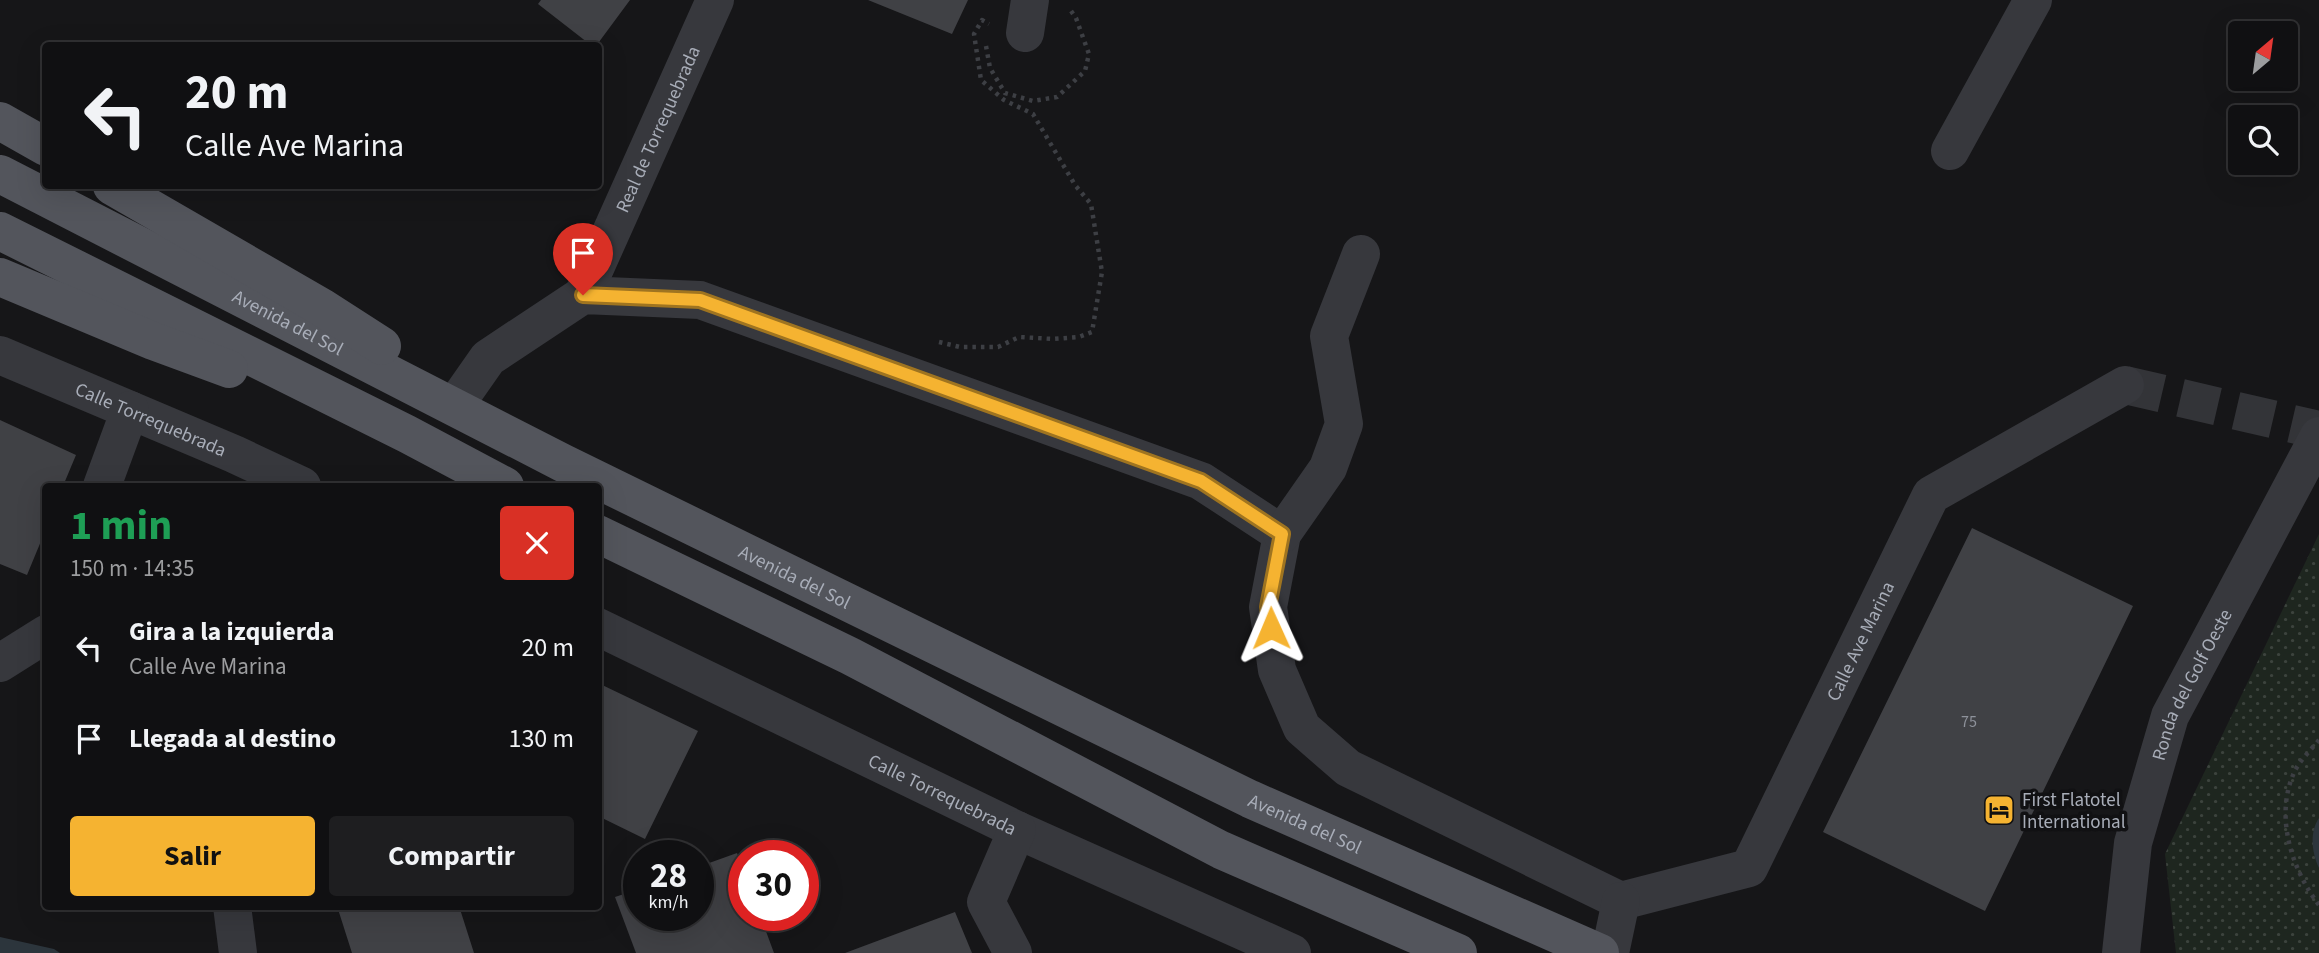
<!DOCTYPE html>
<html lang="es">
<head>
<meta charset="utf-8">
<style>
	:root { --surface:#101012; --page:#1e1e20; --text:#f1f3f6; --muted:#9c9d9f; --line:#303032; --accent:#f5b331 }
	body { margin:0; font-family:"Source Sans 3",sans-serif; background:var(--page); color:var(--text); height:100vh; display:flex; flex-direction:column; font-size:26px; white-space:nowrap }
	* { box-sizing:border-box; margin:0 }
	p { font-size:23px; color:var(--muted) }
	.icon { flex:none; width:38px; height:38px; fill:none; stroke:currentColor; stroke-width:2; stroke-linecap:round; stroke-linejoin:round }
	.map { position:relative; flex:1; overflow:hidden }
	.panel { position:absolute; left:42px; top:483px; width:560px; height:427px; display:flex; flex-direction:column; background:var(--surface); border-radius:7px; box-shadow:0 7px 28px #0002,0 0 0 2px var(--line) }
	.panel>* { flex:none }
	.hud { position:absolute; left:42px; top:42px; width:560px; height:147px; border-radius:7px; box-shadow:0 7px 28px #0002,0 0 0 2px var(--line); background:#101012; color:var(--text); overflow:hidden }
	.needle { width:46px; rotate:29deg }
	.tools { position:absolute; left:2228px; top:21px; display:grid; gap:14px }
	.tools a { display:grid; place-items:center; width:70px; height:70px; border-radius:7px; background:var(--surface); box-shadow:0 7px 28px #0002,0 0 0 2px var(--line); font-size:35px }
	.speed { position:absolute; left:623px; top:840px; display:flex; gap:14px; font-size:35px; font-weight:700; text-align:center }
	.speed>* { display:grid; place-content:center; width:91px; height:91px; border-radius:50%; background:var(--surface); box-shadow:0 7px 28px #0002,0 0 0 2px var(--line); line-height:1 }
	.speed small { font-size:18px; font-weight:400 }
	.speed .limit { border:10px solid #d22; background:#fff; color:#111 }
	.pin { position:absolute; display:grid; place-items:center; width:60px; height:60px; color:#fff; margin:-72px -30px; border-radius:50% 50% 50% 0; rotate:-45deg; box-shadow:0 0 7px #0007 }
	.pin .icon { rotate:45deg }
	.me { position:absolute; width:77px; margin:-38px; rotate:359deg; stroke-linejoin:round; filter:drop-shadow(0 0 5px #0008) }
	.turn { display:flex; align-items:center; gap:24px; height:147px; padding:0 28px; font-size:32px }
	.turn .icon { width:91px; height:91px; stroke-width:2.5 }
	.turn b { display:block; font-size:49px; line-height:60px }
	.round { display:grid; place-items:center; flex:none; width:74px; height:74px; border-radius:7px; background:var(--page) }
	.headline { display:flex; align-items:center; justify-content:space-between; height:119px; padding:0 28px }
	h1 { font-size:42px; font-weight:700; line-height:52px; color:#1e9e55 }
	.primary-button { display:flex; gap:14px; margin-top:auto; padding:14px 28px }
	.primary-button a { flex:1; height:80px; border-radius:7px; background:var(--accent); color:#111; font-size:28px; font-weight:700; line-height:80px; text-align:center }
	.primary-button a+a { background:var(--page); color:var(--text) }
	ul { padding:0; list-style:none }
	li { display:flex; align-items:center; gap:21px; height:91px; padding:0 28px }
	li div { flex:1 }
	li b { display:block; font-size:26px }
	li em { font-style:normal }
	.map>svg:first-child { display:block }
	.grass { fill:url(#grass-dots) }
	.water { fill:#2c353c }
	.building { fill:#404145 }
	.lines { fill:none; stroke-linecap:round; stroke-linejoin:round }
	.street-tunnel { stroke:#333438; stroke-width:38; stroke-dasharray:38 19; stroke-linecap:butt }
	.path { stroke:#3d3f44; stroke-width:4.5; stroke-dasharray:3.5 5; stroke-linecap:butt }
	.street { stroke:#37383d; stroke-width:38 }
	.primary { stroke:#53555c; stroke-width:38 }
	.route-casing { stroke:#9f7420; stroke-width:18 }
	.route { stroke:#f5b331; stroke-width:12 }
	.labels { text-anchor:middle; stroke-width:7; stroke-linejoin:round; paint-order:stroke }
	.number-label { font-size:16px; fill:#8e929b }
	.street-label { font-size:19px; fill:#a8adb8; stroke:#111113 }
	.poi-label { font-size:19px; fill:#a8adb8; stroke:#111113; text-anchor:start }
</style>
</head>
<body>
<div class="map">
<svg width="2319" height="953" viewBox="0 0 2319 953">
	<defs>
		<pattern id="grass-dots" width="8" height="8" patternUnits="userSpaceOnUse" patternTransform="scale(1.75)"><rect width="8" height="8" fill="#1e261f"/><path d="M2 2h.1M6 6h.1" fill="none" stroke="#3c433d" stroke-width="1.8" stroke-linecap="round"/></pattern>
	</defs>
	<rect width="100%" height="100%" fill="#161618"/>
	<path class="grass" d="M2319 534V953H2176L2165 854Z"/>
	<path class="water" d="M2319 818V868C2312 853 2309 833 2319 818Z
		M0 937 54 949 60 953H0Z"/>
	<path class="building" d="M541 0H630L596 46H592L538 4Z
		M868 0H968L952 34Z
		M0 420 76 455 63 486H46V529L27 575 0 564Z
		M1972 528 2133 606 1985 911 1823 832Z
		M598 683 698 731 645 839 598 816Z
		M737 853 744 871V915H760L774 953H636L615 897 639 889V915H698V867Z
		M337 906H459L474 953H352Z
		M955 912 972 953H845Z"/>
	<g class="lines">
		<path class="street-tunnel" d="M2125 385 2319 430"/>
		<path class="path" d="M986 46 990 68 1005 93 1033 101 1057 97 1085 71 1089 54 1076 18 1069 8
			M939 342 960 347H998L1019 337 1053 339 1079 337 1092 332 1102 272 1091 204 1075 185 1033 114 1004 100 981 80 974 34 982 20 989 24
			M2319 740C2310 751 2298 762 2293 775 2275 818 2292 870 2319 905"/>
		<g class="street">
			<path d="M1025 33 1030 0"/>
			<path d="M1950 151 2033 0"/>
			<path id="s1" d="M583 295 715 0"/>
			<path id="s2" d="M0 355 234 454 302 486"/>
			<path id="s3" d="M460 398 488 358 583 295 700 300 1201 481 1282 534 1268 607 1277 670 1302 728 1348 768 1621 901 1749 868 1931 495 2125 385"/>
			<path d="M102 486 130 410"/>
			<path d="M1282 534 1328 468 1344 424 1329 336 1361 254"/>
			<path id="s4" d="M598 627 1017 830 1292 953"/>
			<path d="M0 663 46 634"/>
			<path d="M232 906 238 953"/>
			<path d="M1013 953 986 902 1017 830"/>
			<path d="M1610 953 1621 901"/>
			<path id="s5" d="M2121 953 2133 843 2170 716 2319 436"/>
		</g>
		<g class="primary">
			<path d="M0 121 46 147"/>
			<path id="s6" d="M0 174 563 463 1250 799 1600 953"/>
			<path d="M112 186 323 308 382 346"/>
			<path d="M0 231 407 434 505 486"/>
			<path d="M0 277 153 341 229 369"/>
			<path d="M598 534 850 656 1221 850 1458 953"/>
		</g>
	</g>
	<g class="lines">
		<g class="route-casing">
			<path id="route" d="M583 295 700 300 1201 481 1282 534 1268 607 1271 628"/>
		</g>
		<use href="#route" class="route"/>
	</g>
	<defs>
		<g id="hotel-square" transform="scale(1.575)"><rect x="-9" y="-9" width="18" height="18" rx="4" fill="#f5b331" stroke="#111113"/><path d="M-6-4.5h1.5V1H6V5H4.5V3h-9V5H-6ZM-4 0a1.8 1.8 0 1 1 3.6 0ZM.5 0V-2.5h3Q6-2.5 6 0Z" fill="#111"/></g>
	</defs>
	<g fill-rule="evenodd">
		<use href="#hotel-square" x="1999" y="810"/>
	</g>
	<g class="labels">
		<g class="number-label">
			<text x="1969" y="727">75</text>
		</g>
		<g class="street-label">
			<text dy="7" stroke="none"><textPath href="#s1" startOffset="182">Real de Torrequebrada</textPath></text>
			<text dy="7" stroke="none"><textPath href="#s6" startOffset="324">Avenida del Sol</textPath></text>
			<text dy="7" stroke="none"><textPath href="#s2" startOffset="164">Calle Torrequebrada</textPath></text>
			<text dy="7" stroke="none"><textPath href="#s6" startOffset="891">Avenida del Sol</textPath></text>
			<text dy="7" stroke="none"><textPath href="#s3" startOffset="1860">Calle Ave Marina</textPath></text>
			<text dy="7" stroke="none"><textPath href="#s5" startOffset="280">Ronda del Golf Oeste</textPath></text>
			<text dy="7" stroke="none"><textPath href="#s4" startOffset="383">Calle Torrequebrada</textPath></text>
			<text dy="7" stroke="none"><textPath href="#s6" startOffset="1458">Avenida del Sol</textPath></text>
		</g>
		<g class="poi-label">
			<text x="2022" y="806">First Flatotel<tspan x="2022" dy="22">International</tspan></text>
		</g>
	</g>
</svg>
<div class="tools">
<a><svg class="needle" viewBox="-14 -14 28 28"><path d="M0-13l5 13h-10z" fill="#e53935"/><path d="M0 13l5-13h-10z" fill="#9c9d9f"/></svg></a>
<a><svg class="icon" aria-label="search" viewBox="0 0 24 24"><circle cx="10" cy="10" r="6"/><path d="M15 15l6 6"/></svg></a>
</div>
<div class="speed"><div>28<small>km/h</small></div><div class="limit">30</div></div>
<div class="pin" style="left:583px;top:295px;background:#d93025"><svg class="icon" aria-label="arrive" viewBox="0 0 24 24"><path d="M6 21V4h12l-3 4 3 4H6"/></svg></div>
<svg class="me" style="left:1271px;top:628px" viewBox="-20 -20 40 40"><path d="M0-17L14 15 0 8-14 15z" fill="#f5b331" stroke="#fff" stroke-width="4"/></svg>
<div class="hud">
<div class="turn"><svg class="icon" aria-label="left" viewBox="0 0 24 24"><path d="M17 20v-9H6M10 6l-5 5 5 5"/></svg><div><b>20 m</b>Calle Ave Marina</div></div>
</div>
<section class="panel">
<div class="headline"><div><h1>1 min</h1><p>150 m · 14:35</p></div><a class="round" style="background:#d93025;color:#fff"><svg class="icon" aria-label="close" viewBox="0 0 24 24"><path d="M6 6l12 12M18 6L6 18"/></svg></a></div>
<ul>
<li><svg class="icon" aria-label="left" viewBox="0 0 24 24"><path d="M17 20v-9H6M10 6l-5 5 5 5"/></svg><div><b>Gira a la izquierda</b><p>Calle Ave Marina</p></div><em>20 m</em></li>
<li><svg class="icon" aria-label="arrive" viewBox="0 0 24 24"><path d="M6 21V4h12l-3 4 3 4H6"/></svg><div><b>Llegada al destino</b></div><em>130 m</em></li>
</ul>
<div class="primary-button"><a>Salir</a><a>Compartir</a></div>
</section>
</div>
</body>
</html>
